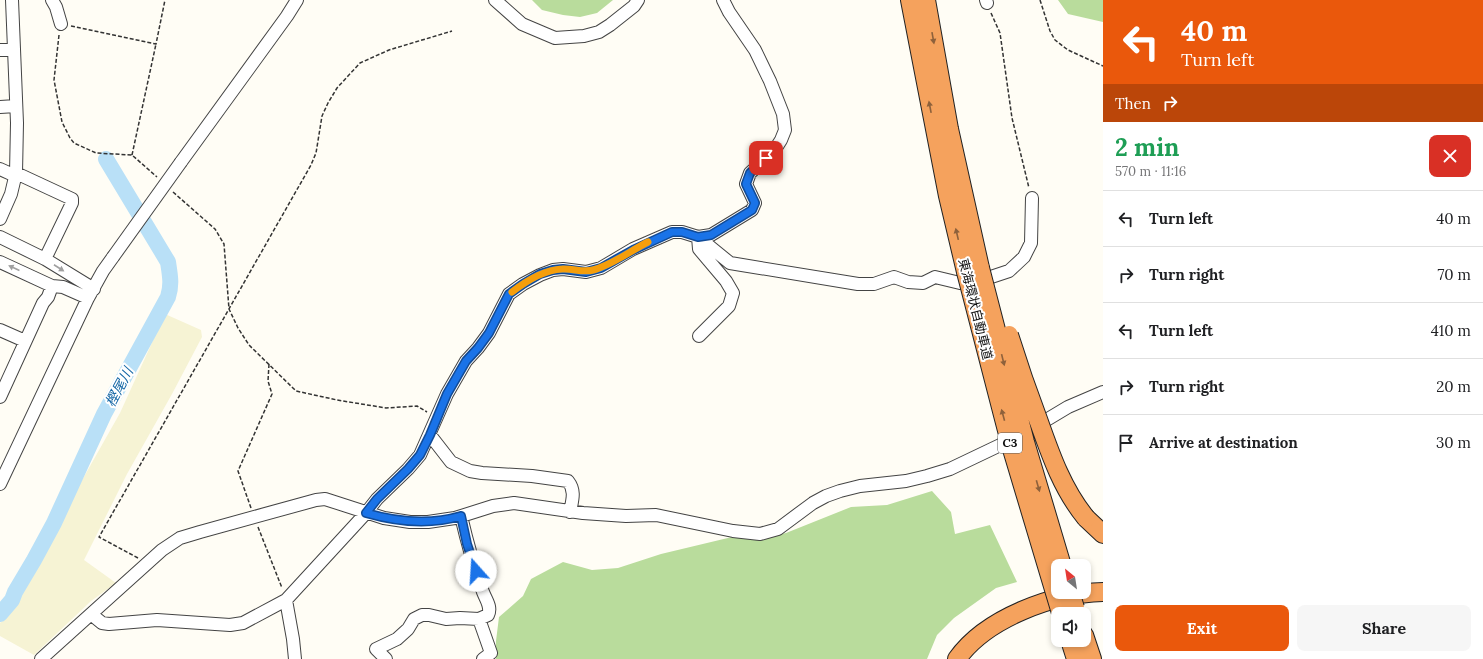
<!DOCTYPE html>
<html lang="en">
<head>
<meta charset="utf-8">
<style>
	:root { --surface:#fff; --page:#f6f6f6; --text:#202124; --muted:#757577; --line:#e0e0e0; --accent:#ea580c }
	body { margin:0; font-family:Lora,"Noto Sans JP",serif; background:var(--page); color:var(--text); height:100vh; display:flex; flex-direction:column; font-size:15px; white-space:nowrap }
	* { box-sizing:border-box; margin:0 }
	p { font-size:13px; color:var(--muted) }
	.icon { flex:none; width:22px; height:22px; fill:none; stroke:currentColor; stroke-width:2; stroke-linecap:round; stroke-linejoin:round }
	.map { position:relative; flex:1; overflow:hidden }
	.panel { display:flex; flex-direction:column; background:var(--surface); width:380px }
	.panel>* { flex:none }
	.guide { background:#ea580c; color:#fff; overflow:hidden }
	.needle { width:26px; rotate:330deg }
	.fabs { position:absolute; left:1051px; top:559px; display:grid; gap:8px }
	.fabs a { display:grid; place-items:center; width:40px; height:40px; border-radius:8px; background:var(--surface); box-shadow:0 2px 6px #0003; font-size:20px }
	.pin { position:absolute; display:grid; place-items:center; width:34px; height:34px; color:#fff; margin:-17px; border-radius:8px; box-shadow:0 2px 6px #0006 }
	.me { position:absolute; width:44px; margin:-22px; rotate:341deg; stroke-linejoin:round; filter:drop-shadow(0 0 3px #0008) }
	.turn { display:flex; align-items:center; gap:14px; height:84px; padding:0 12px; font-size:18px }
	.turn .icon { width:52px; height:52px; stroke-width:2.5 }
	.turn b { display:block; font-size:28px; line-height:34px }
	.then { display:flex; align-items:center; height:38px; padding:0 12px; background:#0003; gap:8px; font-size:15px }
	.round { display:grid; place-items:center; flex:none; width:42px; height:42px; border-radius:8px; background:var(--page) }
	.overview { display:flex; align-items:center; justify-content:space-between; height:68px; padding:0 12px }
	h1 { font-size:24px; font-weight:800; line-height:30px; color:#1e9e55 }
	.button { display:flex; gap:8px; margin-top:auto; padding:8px 12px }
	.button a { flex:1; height:46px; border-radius:8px; background:var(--accent); color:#fff; font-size:16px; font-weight:800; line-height:46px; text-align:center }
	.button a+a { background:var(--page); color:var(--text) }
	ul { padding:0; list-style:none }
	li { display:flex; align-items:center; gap:12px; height:56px; padding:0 12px; border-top:1px solid var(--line) }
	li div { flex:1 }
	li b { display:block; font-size:15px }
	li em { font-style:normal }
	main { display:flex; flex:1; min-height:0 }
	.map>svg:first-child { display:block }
	.farmland { fill:#f6f3d4 }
	.forest { fill:#b9dc9c }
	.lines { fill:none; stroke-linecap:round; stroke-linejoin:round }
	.river { stroke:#b9e0f7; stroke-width:16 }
	.minor-casing { stroke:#444; stroke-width:14 }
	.highway-casing { stroke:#222; stroke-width:20 }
	.path { stroke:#333; stroke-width:1.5; stroke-dasharray:4 2; stroke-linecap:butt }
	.minor { stroke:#fff; stroke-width:12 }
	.highway { stroke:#f5a25d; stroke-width:18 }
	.minor-bridge-casing { stroke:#444; stroke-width:14; stroke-linecap:butt }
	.highway-bridge-casing { stroke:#222; stroke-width:20; stroke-linecap:butt }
	.minor-bridge { stroke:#fff; stroke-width:12 }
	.highway-bridge { stroke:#f5a25d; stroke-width:18 }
	.oneway { fill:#8e613b }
	.oneway2 { fill:#a0a0a0 }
	.route-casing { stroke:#114b97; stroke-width:10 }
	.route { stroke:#1a73e8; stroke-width:7 }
	.slow { stroke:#f59e0b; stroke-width:7 }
	.labels { text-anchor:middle; stroke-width:4; stroke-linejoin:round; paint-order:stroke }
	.shield { fill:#fff; stroke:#585858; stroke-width:1 }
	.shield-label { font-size:12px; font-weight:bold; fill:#111 }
	.street-label { font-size:13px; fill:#111; stroke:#fff }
	.water-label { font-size:14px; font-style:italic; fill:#1768a6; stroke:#fff }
</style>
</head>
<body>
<main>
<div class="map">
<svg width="1103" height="659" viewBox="0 0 1103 659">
	<rect width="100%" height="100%" fill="#fffdf5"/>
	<path class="farmland" d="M165 314 201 330 202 337 172 394 127 474 84 560 116 583 91 601 34 655 0 636V623L9 613 39 563 81 482 120 413Z"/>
	<path class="forest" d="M532 0H613L597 13 580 17 563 15 542 10Z
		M1058 0H1103V22L1068 14Z
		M932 491 951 512 955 534 990 525 1017 582 996 588 954 618 937 635 927 659H496V641L499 617 523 596 531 579 563 562 592 570 618 568 661 554 732 537 760 538 786 533 851 507 887 505Z"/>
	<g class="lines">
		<path class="river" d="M0 614 12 600 15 592 34 560 54 523 104 414 168 297C172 285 170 275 168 262L106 159"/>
		<g class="minor-casing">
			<path id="minor" d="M52 0 56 7 61 24
				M495 0 522 24 555 38 584 36 599 32 610 25 634 6 638 0
				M986 0 987 3
				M0 50H14
				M0 107 16 106
				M181 162 287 16 297 0
				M0 169 11 174 16 173 72 199V203L45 259
				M0 219 11 194 16 173 17 123 12 0
				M0 237 45 259 94 289
				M698 237 711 235 752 210 755 203 746 184 750 173 774 151 781 140 785 130 783 114 770 81 755 50 729 12 723 0
				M698 237 699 249 726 281 733 293 729 306 699 336
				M0 262 52 286 63 287 88 298
				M0 330 25 341
				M0 397 43 303 48 297 52 286
				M1033 428 1068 407 1103 392
				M430 435 451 462 470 471 482 473 532 476 568 481C576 491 572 501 570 512
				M0 484 88 298 103 271 113 257
				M286 600 293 639 295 659
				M91 614 102 623 109 624 157 620 230 625 243 623 286 600 366 513 377 499 408 469 420 455 447 394 466 361 478 348 489 333 509 294 523 284 540 275 553 270 563 269 586 272 601 268 633 249 672 232H682L698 237 730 263 742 265 858 284H874L894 277 908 282 923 283 935 277 960 283 988 278 1009 271 1024 257 1031 243 1032 198
				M479 619 491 653 483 659
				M41 659 162 550 180 538 200 532 316 500 325 499 384 518 410 522H428L455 518 493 506 514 503 583 513 626 516 656 515 733 531 760 534 778 529 813 503 826 496 840 491 860 486 906 481 927 476 950 469 1015 438
				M386 659 376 649 397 639 408 629 414 619 422 615H429L446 619 460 618 479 619 488 615C492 607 486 600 483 592 474 567 467 542 461 516"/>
		</g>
		<g class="highway-casing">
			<path id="highway" d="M910 0 948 196 966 272
				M926 0 949 129 980 268
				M1086 518 1103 534
				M1084 635 1092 659
				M1070 640 1076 659
				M957 659C986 618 1054 593 1103 592"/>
		</g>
		<path class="path" d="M1040 0 1050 31 1055 40 1068 50 1103 66
			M991 13 1000 33 1012 118 1029 188
			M71 26 156 44 165 0
			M59 35 54 80 62 122 70 138 74 143 96 153 132 155 157 177
			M132 155 156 44
			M173 192 215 229 224 244 229 309 238 328 249 345 296 391 337 400 386 408 417 406 427 412
			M251 508 238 471 272 394 268 381 269 364
			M258 527 282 588
			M138 558 99 537 311 165 316 153 322 116 328 103 337 88 360 63 389 50 452 31"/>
		<use href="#minor" class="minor"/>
		<use href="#highway" class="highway"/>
		<g class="minor-bridge-casing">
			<path id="minor-bridge" d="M113 257 181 162"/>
		</g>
		<g class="highway-bridge-casing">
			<path id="highway-bridge" d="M980 268 1025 442 1062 566
				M966 272 1011 446 1061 613
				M1009 335C1018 364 1028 393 1039 422 1051 456 1063 490 1086 518
				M1070 592 1075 608"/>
		</g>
		<use href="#minor-bridge" class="minor-bridge"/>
		<use href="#highway-bridge" class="highway-bridge"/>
	</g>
	<defs><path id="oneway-solid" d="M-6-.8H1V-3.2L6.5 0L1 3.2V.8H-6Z"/></defs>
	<g class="oneway">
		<use href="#oneway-solid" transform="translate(933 38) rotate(80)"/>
		<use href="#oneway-solid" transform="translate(930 107) rotate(-101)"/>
		<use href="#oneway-solid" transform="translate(957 234) rotate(-103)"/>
		<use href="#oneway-solid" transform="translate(1003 360) rotate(76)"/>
		<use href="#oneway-solid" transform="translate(1003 415) rotate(-105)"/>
		<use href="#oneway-solid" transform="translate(1038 486) rotate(74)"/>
	</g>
	<g class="oneway2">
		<use href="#oneway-solid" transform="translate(14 268) rotate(-155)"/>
		<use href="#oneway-solid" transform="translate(59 268) rotate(33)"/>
	</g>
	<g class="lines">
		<g class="route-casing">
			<path id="route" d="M476 571 467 544 461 516C430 525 397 522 366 513L377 499 408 469 420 455 430 435 447 394 466 361 478 348 489 333 509 294 523 284 540 274 553 270 563 269 586 272 601 268 633 250 672 232H682L698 237 711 235 752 210 755 203 746 184 750 173 766 158"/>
		</g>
		<use href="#route" class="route"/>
		<path class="slow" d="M512 292C526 281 544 270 562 269 573 268 582 273 593 270 612 265 630 251 648 242"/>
	</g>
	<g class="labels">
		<rect class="shield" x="998" y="433" width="24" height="20" rx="3"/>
		<g class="shield-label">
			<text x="1010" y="447">C3</text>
		</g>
		<g class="street-label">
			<text transform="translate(976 309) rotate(76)" y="5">東海環状自動車道</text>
		</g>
		<g class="water-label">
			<text transform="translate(119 387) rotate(-62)" y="5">樫尾川</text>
		</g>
	</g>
</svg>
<div class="fabs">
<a><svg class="needle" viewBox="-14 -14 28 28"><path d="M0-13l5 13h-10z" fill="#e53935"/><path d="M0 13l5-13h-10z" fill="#757577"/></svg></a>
<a><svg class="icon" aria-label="sound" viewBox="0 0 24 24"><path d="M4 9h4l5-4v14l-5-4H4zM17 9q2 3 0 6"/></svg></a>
</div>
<div class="pin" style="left:766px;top:158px;background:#d93025"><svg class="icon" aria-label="arrive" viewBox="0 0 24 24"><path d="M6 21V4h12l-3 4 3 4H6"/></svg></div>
<svg class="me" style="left:476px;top:571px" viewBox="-20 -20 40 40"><circle r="19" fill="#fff"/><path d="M0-13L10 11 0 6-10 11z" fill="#1a73e8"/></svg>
</div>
<section class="panel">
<div class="guide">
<div class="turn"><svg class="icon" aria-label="left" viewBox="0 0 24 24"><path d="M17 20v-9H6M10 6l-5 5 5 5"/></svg><div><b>40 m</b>Turn left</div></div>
<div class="then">Then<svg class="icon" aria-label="right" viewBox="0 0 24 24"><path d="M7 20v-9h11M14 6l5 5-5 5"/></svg></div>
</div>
<div class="overview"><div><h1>2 min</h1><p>570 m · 11:16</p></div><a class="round" style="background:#d93025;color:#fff"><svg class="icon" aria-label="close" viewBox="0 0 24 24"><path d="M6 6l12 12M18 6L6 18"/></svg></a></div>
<ul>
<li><svg class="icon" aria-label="left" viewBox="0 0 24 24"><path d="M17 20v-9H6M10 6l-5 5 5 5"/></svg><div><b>Turn left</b></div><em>40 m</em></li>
<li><svg class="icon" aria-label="right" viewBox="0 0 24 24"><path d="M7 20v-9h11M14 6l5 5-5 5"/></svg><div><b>Turn right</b></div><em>70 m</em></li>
<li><svg class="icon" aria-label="left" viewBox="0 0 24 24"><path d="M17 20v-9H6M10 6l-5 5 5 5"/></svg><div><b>Turn left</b></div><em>410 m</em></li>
<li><svg class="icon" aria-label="right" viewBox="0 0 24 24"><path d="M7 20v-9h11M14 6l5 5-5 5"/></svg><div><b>Turn right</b></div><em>20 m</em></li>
<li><svg class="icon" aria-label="arrive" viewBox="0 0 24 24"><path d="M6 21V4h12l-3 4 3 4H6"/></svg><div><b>Arrive at destination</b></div><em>30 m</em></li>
</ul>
<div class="button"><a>Exit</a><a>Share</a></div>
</section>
</main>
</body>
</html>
